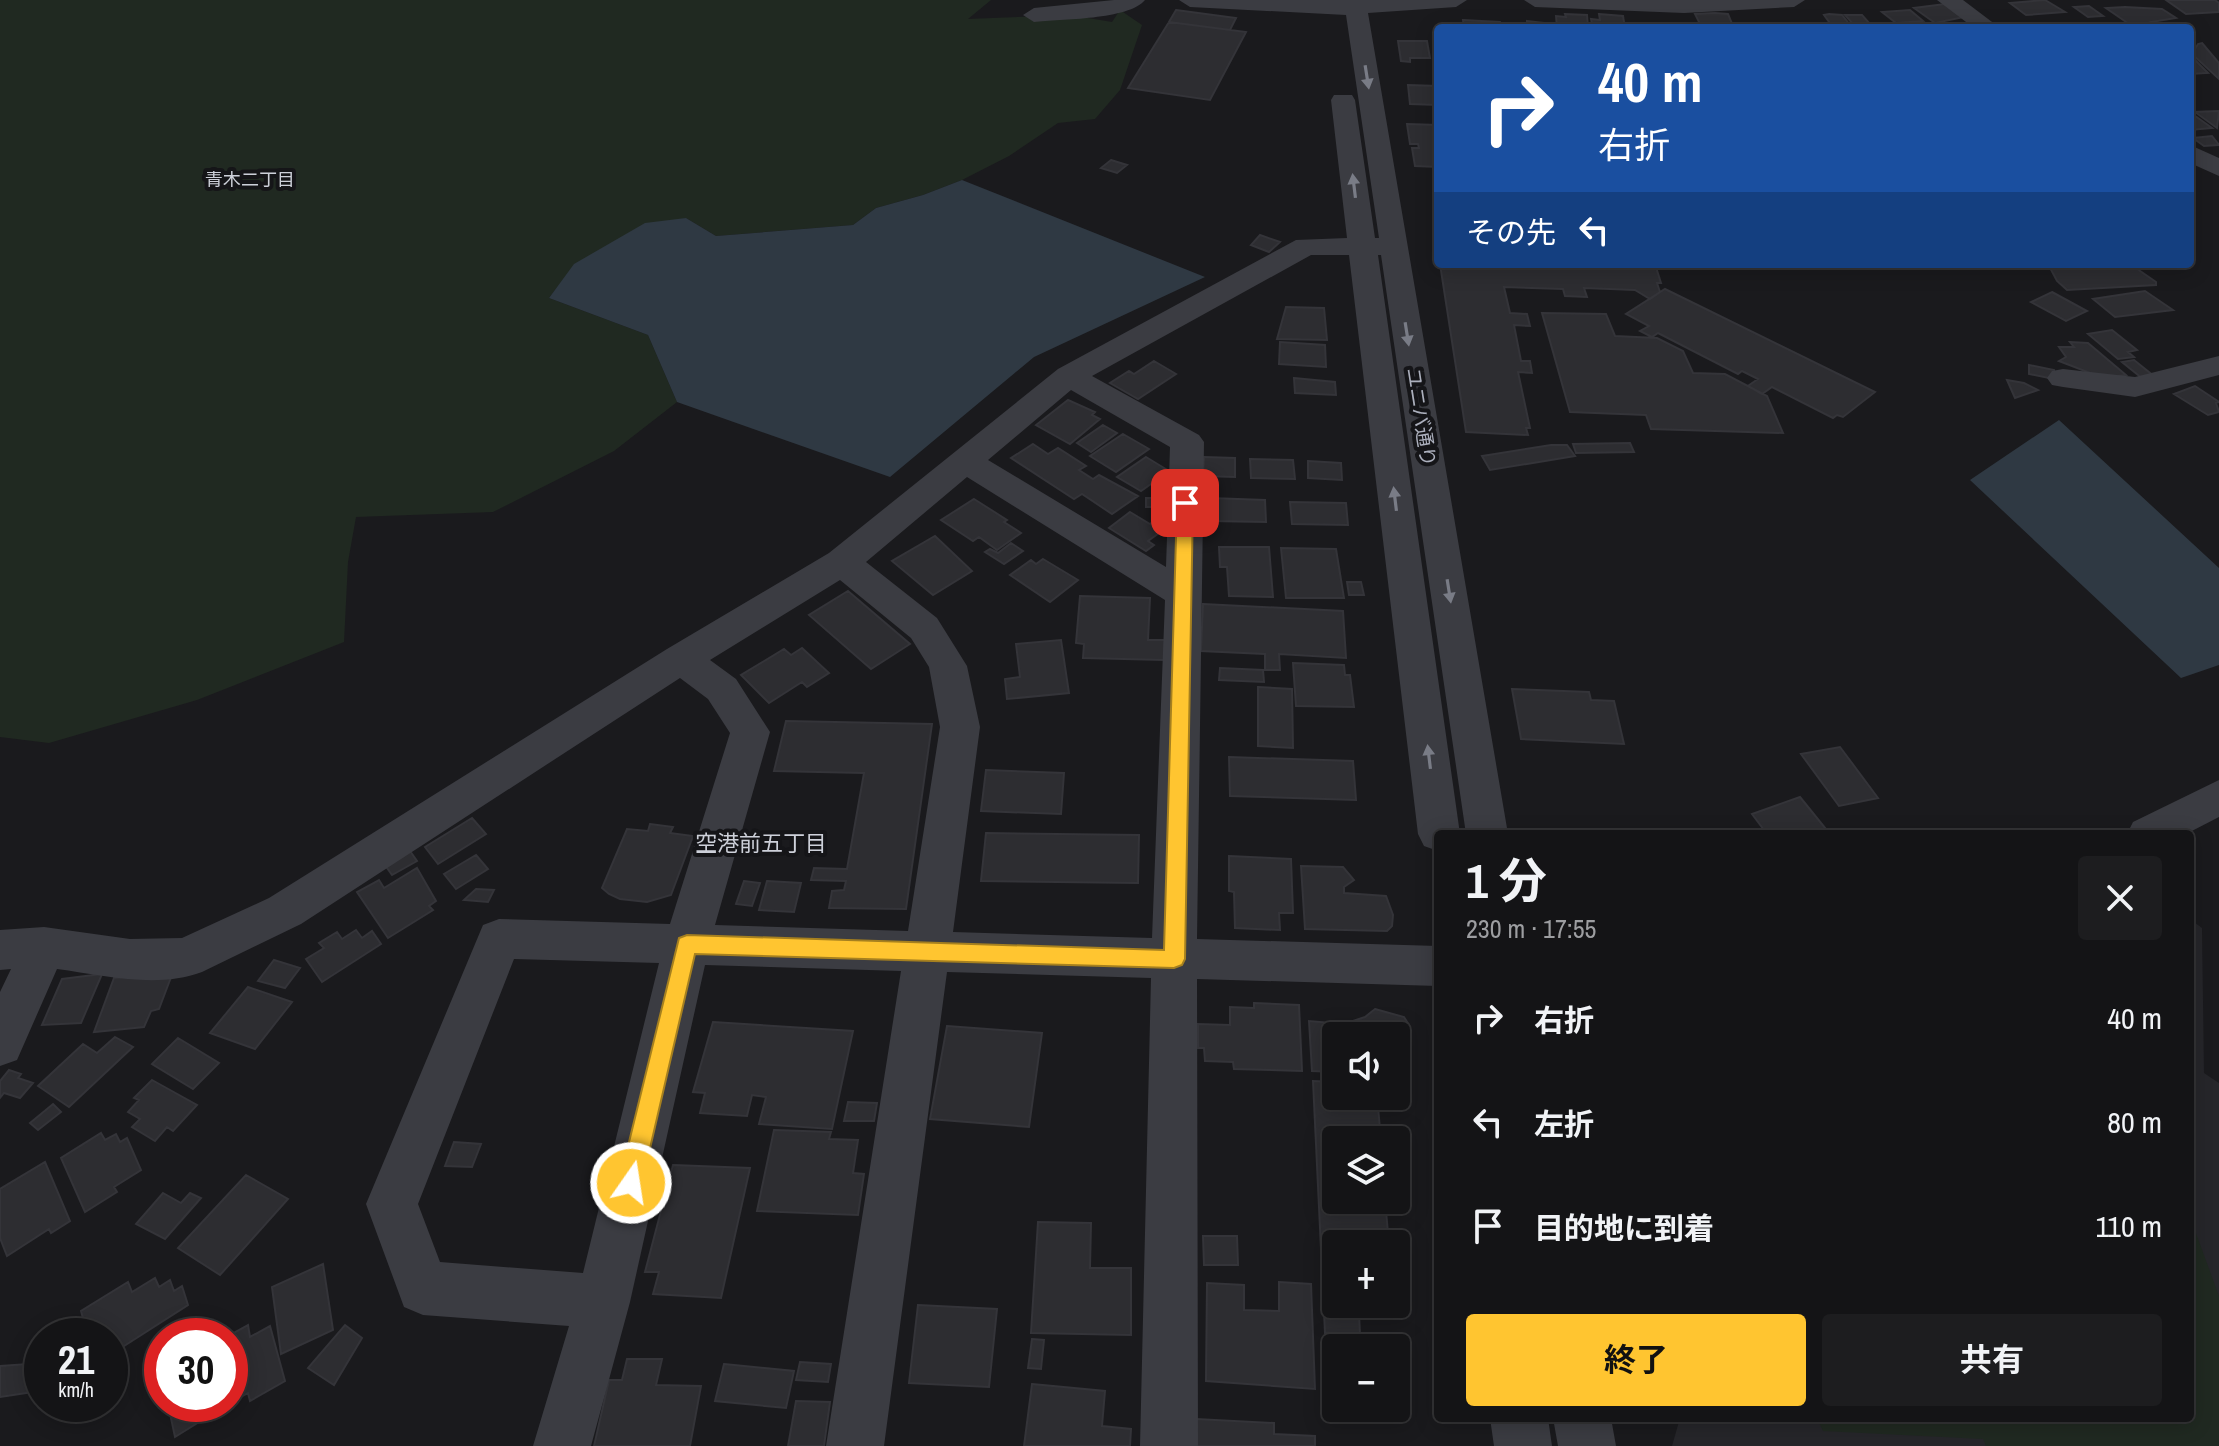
<!DOCTYPE html>
<html lang="ja">
<head>
<meta charset="utf-8">
<style>
	:root { --surface:#141416; --page:#1d1d1f; --text:#f1f3f6; --muted:#9d9ea1; --line:#333335; --accent:#ffc530 }
	body { margin:0; font-family:"Archivo Narrow","Noto Sans JP",sans-serif; background:var(--page); color:var(--text); height:100vh; display:flex; flex-direction:column; font-size:30px; white-space:nowrap }
	* { box-sizing:border-box; margin:0 }
	p { font-size:26px; color:var(--muted) }
	.icon { flex:none; width:44px; height:44px; fill:none; stroke:currentColor; stroke-width:2; stroke-linecap:round; stroke-linejoin:round }
	.map { position:relative; flex:1; overflow:hidden }
	.sheet { position:absolute; left:1434px; top:830px; width:760px; height:592px; display:flex; flex-direction:column; background:var(--surface); border-radius:8px; box-shadow:0 4px 20px #0003,0 0 0 2px var(--line) }
	.sheet>* { flex:none }
	.hud { position:absolute; left:1434px; top:24px; width:760px; height:244px; border-radius:8px; box-shadow:0 4px 20px #0003,0 0 0 2px var(--line); background:#1a4fa0; color:#fff; overflow:hidden }
	.controls { position:absolute; left:1322px; top:1022px; display:grid; gap:16px }
	.controls a { display:grid; place-items:center; width:88px; height:88px; border-radius:8px; background:var(--surface); box-shadow:0 4px 20px #0003,0 0 0 2px var(--line); font-size:40px }
	.speed { position:absolute; left:24px; top:1318px; display:flex; gap:16px; font-size:40px; font-weight:700; text-align:center }
	.speed>* { display:grid; place-content:center; width:104px; height:104px; border-radius:50%; background:var(--surface); box-shadow:0 4px 20px #0003,0 0 0 2px var(--line); line-height:1 }
	.speed small { font-size:20px; font-weight:400 }
	.speed .limit { border:12px solid #d22; background:#fff; color:#111 }
	.pin { position:absolute; display:grid; place-items:center; width:68px; height:68px; color:#fff; margin:-34px; border-radius:16px; box-shadow:0 4px 12px #0006 }
	.me { position:absolute; width:88px; margin:-44px; rotate:13deg; stroke-linejoin:round; filter:drop-shadow(0 0 6px #0008) }
	.turn { display:flex; align-items:center; gap:28px; height:168px; padding:0 32px; font-size:36px }
	.turn .icon { width:104px; height:104px; stroke-width:2.5 }
	.turn b { display:block; font-size:56px; line-height:68px }
	.then { display:flex; align-items:center; height:76px; padding:0 32px; background:#0003; gap:16px; font-size:30px }
	.round { display:grid; place-items:center; flex:none; width:84px; height:84px; border-radius:8px; background:var(--page) }
	.overview { display:flex; align-items:center; justify-content:space-between; height:136px; padding:0 32px }
	h1 { font-size:48px; font-weight:700; line-height:60px }
	.primary-button { display:flex; gap:16px; margin-top:auto; padding:16px 32px }
	.primary-button a { flex:1; height:92px; border-radius:8px; background:var(--accent); color:#111; font-size:32px; font-weight:700; line-height:92px; text-align:center }
	.primary-button a+a { background:var(--page); color:var(--text) }
	ul { padding:0; list-style:none }
	li { display:flex; align-items:center; gap:24px; height:104px; padding:0 32px }
	li div { flex:1 }
	li b { display:block; font-size:30px }
	li em { font-style:normal }
	.map>svg:first-child { display:block }
	.built { fill:#26262a }
	.green { fill:#202921 }
	.water { fill:#2f3943 }
	.building { fill:#2d2d31; stroke:#343439; stroke-width:2 }
	.lines { fill:none; stroke-linecap:round; stroke-linejoin:round }
	.minor { fill:#3b3c42; fill-rule:evenodd }
	.oneway { fill:#797c86 }
	.route { fill:#ffc530; stroke:#a6801f; stroke-width:2 }
	.labels { text-anchor:middle; stroke-width:8; stroke-linejoin:round; paint-order:stroke }
	.far-neighbourhood-label { font-size:18px; fill:#cdd0d9; stroke:#151518 }
	.street-label { font-size:20px; fill:#acb0bd; stroke:#151518 }
	.neighbourhood-label { font-size:22px; fill:#cdd0d9; stroke:#151518 }
</style>
</head>
<body>
<div class="map">
<svg width="2219" height="1446" viewBox="0 0 2219 1446">
	<rect width="100%" height="100%" fill="#1a1a1d"/>
	<path class="built" d="M2190 919 2202 928 2204 1073 2219 1083V1446H1672L1680 1418H2190Z"/>
	<path class="green" d="M0 0H991L968 19 1070 15 1112 22 1120 10 1142 25 1120 90 1095 119 1058 123 1009 156 962 180 923 195 876 208 853 225 716 236 686 218 575 264 549 298 648 335 677 402 614 451 493 512 356 517 348 562 344 642 197 700 49 743 0 737Z
		M2190 1217 2219 1296V1446H1986L1983 1439 1823 1431 1817 1418H2190Z"/>
	<path class="water" d="M962 180 1205 277 1034 357 890 477 677 402 648 335 549 298 574 264 645 223 686 218 716 236 853 225 876 208 923 195Z
		M2059 420 2219 568V665L2181 678 1970 480Z"/>
	<path class="building" d="M2045 0 2065 12 2026 15 2010 3Z
		M2166 0H2215L2219 3V12L2186 14Z
		M1945 4 1964 17 1935 23 1914 8Z
		M2089 6 2103 16 2088 17 2074 7Z
		M2125 7 2162 9 2176 18 2151 22 2156 25 2132 26 2106 8Z
		M1176 10 1236 18 1230 30 1169 22Z
		M1910 10 1923 21 1896 23 1882 12Z
		M1715 13 1728 14 1733 26 1702 28 1695 14Z
		M1565 14 1587 15 1588 28 1557 27 1556 16 1566 17Z
		M1599 14 1623 16 1625 28H1593L1591 19 1600 20Z
		M1829 14 1842 15 1850 25H1847L1849 28 1832 26 1824 15Z
		M1845 15H1862L1870 24H1853Z
		M1463 20 1500 22 1501 28H1464Z
		M1527 21 1552 24V28H1516V23L1527 24Z
		M1169 22 1246 32 1210 100 1128 88Z
		M1398 41H1427L1430 58H1410V62L1401 61Z
		M2202 43 2219 63V79L2192 54 2198 44Z
		M2190 58H2193L2208 73 2190 74Z
		M1408 85 1438 86V105L1410 104Z
		M2219 111 2217 128 2195 112Z
		M2190 113H2191L2212 128 2190 130Z
		M1407 124 1438 125V167L1415 166 1412 148H1419L1418 144H1410Z
		M2212 136 2219 145 2204 146 2193 138Z
		M1111 160 1127 165 1117 173 1101 168Z
		M1260 235 1280 242 1269 252 1251 245Z
		M1440 264H1655L1661 283H1657L1660 292 1650 299 1635 290 1584 288 1587 297 1565 296 1563 289 1504 287 1510 313 1527 314 1530 326 1514 325 1521 361H1530L1532 373 1518 372 1530 428H1526L1528 435 1466 432Z
		M2048 264H2130L2156 282V285L2067 290 2057 281Z
		M1665 289 1875 392 1843 417 1837 415 1833 418 1772 387 1762 394 1748 386 1758 379 1742 371 1738 374 1658 333 1652 337 1640 331 1649 326 1626 314Z
		M2145 291 2173 310 2115 317 2093 299Z
		M2052 292 2087 311 2066 321 2031 302Z
		M1286 307 1324 308 1327 340 1277 339Z
		M1542 313 1606 314 1615 336 1657 338 1683 351 1693 373 1725 374 1767 396 1783 433 1651 429 1646 415 1570 412Z
		M2112 330 2137 350 2128 352 2134 357 2118 359 2088 334Z
		M1280 342 1325 345 1326 367 1279 364Z
		M2070 342 2088 343 2126 375 2103 378 2059 361 2066 357 2059 347H2074Z
		M2134 360 2155 377 2143 379 2122 362Z
		M1154 361 1176 374 1138 399 1110 383 1129 371 1134 374Z
		M2029 365 2054 370V379L2029 374Z
		M1294 378 1335 382 1336 395 1295 393Z
		M2007 380 2024 383 2038 390 2015 398Z
		M2195 386 2219 402 2216 403 2219 412 2208 415 2174 394Z
		M1068 400 1095 412 1092 415 1100 419 1070 444 1036 425Z
		M1103 425 1117 433 1091 452 1077 443Z
		M1123 434 1149 449 1116 472 1090 456Z
		M1630 443 1634 452 1576 453 1573 444Z
		M1033 444 1048 454 1058 448 1086 466 1079 470 1093 479 1099 475 1138 496 1112 514 1082 494 1074 499 1011 458Z
		M1551 445H1567L1575 456 1490 470 1482 456Z
		M1146 457 1169 471 1141 491 1117 477Z
		M1204 457 1235 458V477L1203 476Z
		M1250 459 1293 460 1295 479 1251 478Z
		M1308 461 1341 463 1342 480 1308 478Z
		M1146 498H1167V507H1146Z
		M1210 498 1265 500 1266 522 1210 521Z
		M974 499 1007 520 1004 522 1021 533 997 550 979 537 973 541 941 520Z
		M1290 502 1346 503 1348 525 1292 524Z
		M1130 512 1150 524 1154 521 1166 528 1148 541 1154 545 1146 551 1109 528Z
		M935 536 972 571 933 595 892 561Z
		M1011 543 1023 551 1004 564 985 552 990 549 998 553Z
		M1219 547H1269L1273 597 1229 596 1227 567H1220Z
		M1281 548 1336 549 1344 598H1286Z
		M1043 559 1078 580 1050 602 1010 575 1031 560 1036 564Z
		M1347 582H1361L1364 595H1349Z
		M848 591 910 644 871 669 809 615Z
		M1080 596 1150 598 1148 640H1165L1164 660 1083 658 1084 644 1076 643Z
		M1203 604 1343 611 1346 658 1279 654 1280 670H1265V654L1201 651Z
		M1061 640 1069 693 1007 699 1005 679 1020 677 1016 644Z
		M802 648 829 673 807 687 802 682 769 703 741 675 784 649 791 655Z
		M1293 663 1344 665 1345 675H1350L1354 707 1296 706Z
		M1220 668 1263 670 1264 682 1219 680Z
		M1258 687 1292 689 1293 748 1258 746Z
		M1512 689 1589 692 1591 700 1614 701 1624 744 1521 739Z
		M786 721 932 724 906 909 829 908 832 891 844 890 846 881 811 880 814 868 847 869 864 773 774 771Z
		M1840 747 1878 798 1839 806 1801 754Z
		M1229 757 1353 761 1356 800 1230 796Z
		M986 770 1064 773 1061 814 981 811Z
		M1800 797 1830 834H1767L1752 814Z
		M472 818 486 834 438 864 425 847Z
		M650 824 673 827 670 833 693 836 671 895 647 902 620 899 609 894 602 888 627 829 648 831Z
		M986 833 1139 835 1138 883 981 881Z
		M410 851 417 861 392 875 385 865Z
		M476 855 488 869 456 889 444 874Z
		M1229 856 1291 859 1293 913H1279L1280 930 1235 928 1234 892 1229 891Z
		M1301 866 1343 867 1354 880 1344 887V893L1386 896 1393 915 1392 926 1387 931 1305 929Z
		M417 868 436 901 429 906 433 910 388 938 357 892 379 880 384 888Z
		M744 881 760 883 752 906 736 904Z
		M767 881 801 883 794 912 759 910Z
		M476 889 494 890 488 902 464 900Z
		M356 930 362 938 372 931 381 944 322 982 306 959 324 948 319 943 337 932 342 939Z
		M274 960 300 968 285 988 258 981Z
		M173 972 159 1009 151 1011 144 1027 94 1032 114 978Z
		M102 974 81 1023 42 1025 62 979Z
		M248 987 292 1002 255 1049 210 1033Z
		M1254 1003 1299 1005 1302 1071 1234 1069 1233 1062 1205 1061 1204 1048H1198V1024L1230 1025V1007L1254 1008Z
		M1375 1009 1404 1017 1409 1025 1407 1034 1398 1037 1396 1043V1036H1336V1072L1312 1071 1309 1021 1344 1024 1365 1017Z
		M713 1022 853 1031 832 1129 759 1124 766 1097 752 1095 747 1116 700 1113 705 1093 693 1092Z
		M947 1026 1042 1033 1029 1127 930 1119Z
		M115 1037 133 1047 69 1107 38 1086 83 1044 97 1053Z
		M178 1038 219 1063 193 1089 152 1064Z
		M9 1070 21 1074 18 1078 33 1083 20 1098 4 1093 0 1098V1081Z
		M152 1080 197 1105 173 1131 167 1127 155 1141 132 1127 140 1119 128 1112 139 1100 134 1098Z
		M1313 1081 1336 1082V1096H1377L1381 1140H1336V1200H1385L1389 1244H1336V1304H1394L1395 1315 1359 1313 1360 1335 1325 1333Z
		M848 1102 877 1103 874 1121H844Z
		M53 1104 61 1112 38 1130 30 1123Z
		M774 1130 831 1132 829 1139 858 1140 853 1173 864 1174 858 1215 757 1211Z
		M101 1133 105 1140 116 1134 120 1142 127 1138 141 1170 114 1187 117 1192 85 1212 61 1158Z
		M454 1142 481 1144 472 1167 445 1166Z
		M45 1162 70 1221 51 1233 49 1229 7 1256 0 1238V1189Z
		M673 1165 750 1168 721 1298 653 1294 659 1272H645Z
		M246 1175 288 1199 220 1275 178 1248Z
		M163 1193 181 1203 190 1193 201 1198 165 1239 136 1224Z
		M1038 1222 1091 1223 1090 1268H1131V1335L1031 1333Z
		M1203 1236H1237L1238 1265H1204Z
		M323 1264 333 1330 281 1354 272 1287Z
		M155 1278 159 1287 170 1280 174 1291 182 1286 188 1305 110 1355V1336H70L69 1331 84 1322 81 1311 128 1282 132 1292Z
		M1279 1282 1311 1284 1315 1389 1206 1381 1207 1283 1244 1285V1310L1279 1311Z
		M918 1305 997 1309 989 1387 909 1383Z
		M248 1325 250 1337 270 1326 285 1381 250 1401 248 1393 230 1403 228 1336Z
		M345 1325 362 1338 334 1385 308 1368Z
		M1032 1339 1044 1340 1041 1369 1028 1368Z
		M627 1359H662L656 1385 701 1386 690 1446H594L609 1380H622Z
		M800 1362 831 1364 828 1382 796 1380Z
		M42 1363V1384L39 1391 0 1397V1366Z
		M724 1364 794 1371 786 1408 715 1401Z
		M1032 1384 1105 1391 1102 1426 1131 1429 1130 1446H1024Z
		M796 1401 830 1402 824 1446H788Z
		M168 1404H228L175 1437Z
		M1196 1419 1274 1423V1434L1315 1436V1446H1196Z"/>
	<g class="lines">
		<path class="minor" d="M1114 0H1145C1129 20 1060 19 1034 22L1023 15 1034 8Z
			M1179 0H1467L1456 7 1368 13 1508 834H1466L1381 255H1378L1460 834H1438V851L1424 846 1418 834 1349 255H1311L1092 376 1199 435 1204 442 1197 939 1438 946V986L1197 979 1198 1446H1140L1151 978 947 972 884 1446H826L901 971 705 965 630 1302 591 1446H533L569 1326 423 1315 404 1307 366 1204 483 925 499 919 670 924 730 733 708 699 680 678 301 924 202 972C157 989 103 975 57 969L17 1060 0 1066V992L11 969 0 970V930L44 927 130 939 182 938 269 898 667 649 829 553 1058 369 1296 240 1347 238 1331 100 1334 95H1352L1355 100 1375 238H1379L1346 15 1190 7ZM1071 390 1170 447 1166 567 988 460ZM967 477 1165 600 1152 938 953 932 980 727 967 666 937 618 866 562ZM840 580 911 638 929 667 940 727 908 931 715 925 770 732 736 679 710 660ZM514 959 659 963 583 1273 440 1262 418 1204Z
			M1524 0H1805L1794 7 1684 13 1535 7Z
			M1937 0H1963L2000 28H1974Z
			M2190 145 2219 158V176L2190 163Z
			M2219 356V375L2135 397 2063 387 2052 385 2047 378 2052 371 2063 369 2135 377Z
			M2219 780V817L2186 834H2127L2133 822Z
			M1490 1418H1548L1552 1446H1494Z
			M1553 1418H1611L1616 1446H1558Z"/>
	</g>
	<defs><path id="oneway-solid" d="M-6-.8H1V-3.2L6.5 0L1 3.2V.8H-6Z" transform="scale(2)"/></defs>
	<g class="oneway">
		<use href="#oneway-solid" transform="translate(1367 77) rotate(81)"/>
		<use href="#oneway-solid" transform="translate(1354 186) rotate(-97)"/>
		<use href="#oneway-solid" transform="translate(1407 334) rotate(81)"/>
		<use href="#oneway-solid" transform="translate(1395 499) rotate(-97)"/>
		<use href="#oneway-solid" transform="translate(1449 591) rotate(81)"/>
		<use href="#oneway-solid" transform="translate(1429 757) rotate(-97)"/>
	</g>
	<path class="route" d="M1185 497 1193 503 1185 959 1182 965 1174 968 695 954 642 1183 639 1191 631 1194 623 1191 619 1183 679 938 687 935 1164 950 1177 503Z"/>
	<g class="labels">
		<g class="far-neighbourhood-label">
			<text x="250" y="186">青木二丁目</text>
		</g>
		<g class="street-label">
			<text transform="translate(1421 417) rotate(81)" y="7">ユニバ通り</text>
		</g>
		<g class="neighbourhood-label">
			<text x="761" y="851">空港前五丁目</text>
		</g>
	</g>
</svg>
<div class="controls">
<a><svg class="icon" aria-label="sound" viewBox="0 0 24 24"><path d="M4 9h4l5-4v14l-5-4H4zM17 9q2 3 0 6"/></svg></a>
<a><svg class="icon" aria-label="layers" viewBox="0 0 24 24"><path d="M12 4l9 5-9 5-9-5zM3 14l9 5 9-5"/></svg></a>
<a>+</a>
<a>−</a>
</div>
<div class="speed"><div>21<small>km/h</small></div><div class="limit">30</div></div>
<div class="pin" style="left:1185px;top:503px;background:#d93025"><svg class="icon" aria-label="arrive" viewBox="0 0 24 24"><path d="M6 21V4h12l-3 4 3 4H6"/></svg></div>
<svg class="me" style="left:631px;top:1183px" viewBox="-20 -20 40 40"><circle r="17" fill="#ffc530" stroke="#fff" stroke-width="3"/><path d="M0-11L8 9 0 5-8 9z" fill="#fff"/></svg>
<div class="hud">
<div class="turn"><svg class="icon" aria-label="right" viewBox="0 0 24 24"><path d="M7 20v-9h11M14 6l5 5-5 5"/></svg><div><b>40 m</b>右折</div></div>
<div class="then">その先<svg class="icon" aria-label="left" viewBox="0 0 24 24"><path d="M17 20v-9H6M10 6l-5 5 5 5"/></svg></div>
</div>
<section class="sheet">
<div class="overview"><div><h1>1 分</h1><p>230 m · 17:55</p></div><a class="round"><svg class="icon" aria-label="close" viewBox="0 0 24 24"><path d="M6 6l12 12M18 6L6 18"/></svg></a></div>
<ul>
<li><svg class="icon" aria-label="right" viewBox="0 0 24 24"><path d="M7 20v-9h11M14 6l5 5-5 5"/></svg><div><b>右折</b></div><em>40 m</em></li>
<li><svg class="icon" aria-label="left" viewBox="0 0 24 24"><path d="M17 20v-9H6M10 6l-5 5 5 5"/></svg><div><b>左折</b></div><em>80 m</em></li>
<li><svg class="icon" aria-label="arrive" viewBox="0 0 24 24"><path d="M6 21V4h12l-3 4 3 4H6"/></svg><div><b>目的地に到着</b></div><em>110 m</em></li>
</ul>
<div class="primary-button"><a>終了</a><a>共有</a></div>
</section>
</div>
</body>
</html>
